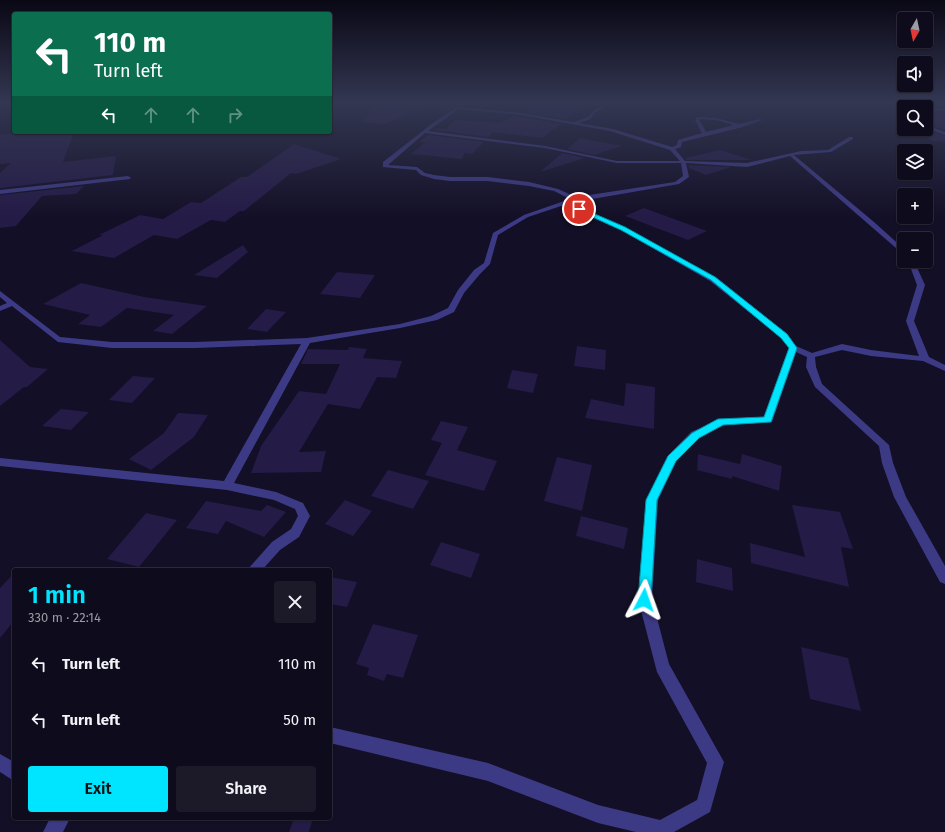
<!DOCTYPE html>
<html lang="en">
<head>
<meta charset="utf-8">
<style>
	:root { --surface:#0e0b1c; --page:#1c1929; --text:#f1f3f6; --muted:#9b9ba3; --line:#2e2b3b; --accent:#00e5ff }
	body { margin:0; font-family:"Fira Sans",sans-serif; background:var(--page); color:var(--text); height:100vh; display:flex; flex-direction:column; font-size:15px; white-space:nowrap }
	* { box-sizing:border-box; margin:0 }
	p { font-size:13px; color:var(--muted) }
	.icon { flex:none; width:22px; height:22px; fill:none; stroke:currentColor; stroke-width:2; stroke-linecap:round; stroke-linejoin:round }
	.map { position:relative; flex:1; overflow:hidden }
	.details { position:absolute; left:12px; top:568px; width:320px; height:252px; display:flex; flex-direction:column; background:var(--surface); border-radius:4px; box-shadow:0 1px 3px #0004,0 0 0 1px var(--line) }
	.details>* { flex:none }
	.top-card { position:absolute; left:12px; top:12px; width:320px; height:122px; border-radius:4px; box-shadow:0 1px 3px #0004,0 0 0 1px var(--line); background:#0b6e4f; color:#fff; overflow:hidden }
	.needle { width:26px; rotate:189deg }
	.tools { position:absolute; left:897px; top:12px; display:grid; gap:8px }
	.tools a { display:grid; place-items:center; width:36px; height:36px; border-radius:4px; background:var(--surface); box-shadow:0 1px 3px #0004,0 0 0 1px var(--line); font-size:20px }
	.pin { position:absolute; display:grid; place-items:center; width:34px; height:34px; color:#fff; margin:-17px; border:2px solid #fff; border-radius:50%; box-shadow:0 1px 4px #0007 }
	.me { position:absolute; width:44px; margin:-22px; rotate:4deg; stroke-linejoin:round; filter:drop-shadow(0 0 3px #0008) }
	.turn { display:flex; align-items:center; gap:14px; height:84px; padding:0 16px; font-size:18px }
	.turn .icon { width:52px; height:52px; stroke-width:2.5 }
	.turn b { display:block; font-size:28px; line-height:34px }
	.lanes { display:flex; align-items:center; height:38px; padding:0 16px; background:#0003; justify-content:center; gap:20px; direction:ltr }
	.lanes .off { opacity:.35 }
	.round { display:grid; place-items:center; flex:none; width:42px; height:42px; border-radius:4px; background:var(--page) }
	.summary { display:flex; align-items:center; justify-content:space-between; height:68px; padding:0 16px }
	h1 { font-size:24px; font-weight:600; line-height:30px; color:var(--accent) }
	.primary-button { display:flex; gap:8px; margin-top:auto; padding:8px 16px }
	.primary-button a { flex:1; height:46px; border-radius:4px; background:var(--accent); color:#111; font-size:16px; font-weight:600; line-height:46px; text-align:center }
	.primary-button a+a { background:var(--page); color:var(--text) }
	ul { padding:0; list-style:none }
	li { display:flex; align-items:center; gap:12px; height:56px; padding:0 16px }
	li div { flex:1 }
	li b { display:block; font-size:15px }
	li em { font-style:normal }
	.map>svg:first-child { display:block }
	.building { fill:#241b47 }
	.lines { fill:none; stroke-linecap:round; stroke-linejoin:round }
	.minor { fill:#3d3a85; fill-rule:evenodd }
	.route { fill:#00e5ff; stroke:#0095a6 }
</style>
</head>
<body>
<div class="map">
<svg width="945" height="832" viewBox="0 0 945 832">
	<rect width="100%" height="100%" fill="#130f26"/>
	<path class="building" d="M553 103 585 105 566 119 522 112 535 105 546 107Z
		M377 104 420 105 424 106 385 124 361 122Z
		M926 111 945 113V130L926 124Z
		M514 116 561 124 542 138 493 132 489 137 435 130 438 128 446 129 455 120 500 123Z
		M926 130 945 136V142L933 141 926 137Z
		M37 132H74L63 162 116 156 113 175 0 188V173L11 163 0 164V134Z
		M428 135 484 142 472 154 464 153 462 159 411 154 425 142H419Z
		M580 138 622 146 594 155 567 149Z
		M294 144 341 159 296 174 291 173 244 211H240L225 222 211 220 177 239 154 235 114 258 72 251 103 235H99L140 215 163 219 191 202 201 203 241 177H247Z
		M720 150 752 160H686L685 158Z
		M562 153 585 158 540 172Z
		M688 165 731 167 706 175 689 168Z
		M84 186 76 194 42 196 16 226 0 228V195Z
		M644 208 707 231 688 240 625 216Z
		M243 245 248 252 217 278 194 275Z
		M337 272 375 275 360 298 320 294Z
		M81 283 144 297 207 306 172 334 153 331 174 315 127 308 101 327 78 324 90 315 43 304Z
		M266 309 286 312 267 332 247 329Z
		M0 340 30 367 48 369 27 387H24L0 406Z
		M577 346 606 350 605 370 574 366Z
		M349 347 367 349 363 358 402 361 396 378 377 377 360 409 328 404 299 452 326 451 321 472 251 473 261 446 299 391 326 394 340 364H301L308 349 348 350Z
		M512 370 538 374 533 393 507 388Z
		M133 376 155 378 132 403 109 400Z
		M626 383 655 387 654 429 585 418 591 399 624 406Z
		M61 409 89 412 71 430 42 426Z
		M178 413 208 415 194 437 151 470 129 459 164 433Z
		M441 421 468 427 457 450 497 461 484 491 425 475 442 443 431 440Z
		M698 454 740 464 742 454 782 466 779 491 732 476V479L697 470Z
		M557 457 592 465 582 511 544 501Z
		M388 470 429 481 413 509 371 496Z
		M345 500 372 511 353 536 325 524Z
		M206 501 261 511 267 505 286 512 264 537 226 521 218 534 186 528Z
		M792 505 840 512 853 549 841 547 849 587 751 563 750 543 805 557Z
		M146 513 177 520 139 567 107 559Z
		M581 516 628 528 624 549 576 536Z
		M441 542 480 554 471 578 430 565Z
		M697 559 732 568 733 591 696 582Z
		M14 573V621L0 638V588Z
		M330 577 357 582 347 607 330 604Z
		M373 624 418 635 403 678 387 674 384 681 367 675 369 668 356 664Z
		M801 647 848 658 861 711 810 699Z
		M294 818H313L309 832H289Z"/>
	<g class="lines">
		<path class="minor" d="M405 102 521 113 574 122 588 117 594 110 601 107 600 104 593 102 604 103V108L596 112 590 119 579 123 613 129 672 147 677 145 678 140 702 133 695 120 697 117 716 118 739 124 760 119 762 120 743 127 682 142 681 147 675 149 685 161 747 163 801 151 828 150 849 137H853V139L831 152 794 155 874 222 904 249V255L790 156 747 167 686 163 689 177 679 184 569 203 625 228 716 277 787 334 796 346 812 353 842 344 871 350 919 356 906 321 917 285 908 261H914L925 285 914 321 929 357 945 365V371L923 361 871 356 842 350 815 357 816 367 822 384 889 445 893 463 906 497 945 566V584L940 582 894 497 882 463 879 446 815 387 806 367 807 357 796 352 772 422 724 425 699 438 676 461 658 500 652 599 669 664 724 762 710 812 674 832H636L598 823 488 781 330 743V727L488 763 598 805 660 820 697 800 707 763 657 672 638 599 646 500 668 456 691 432 722 419 764 417 789 348 781 338 710 281 621 230 564 205 528 217 498 235 490 264 480 274 464 293 454 312 437 320 400 328 310 343 234 483 276 492 303 503 310 516 299 537 280 550 262 570H247L272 542 291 529 298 516 295 509 274 500 227 490 0 466V458L224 481 301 344 195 348H112L58 342 12 306 0 311V306L7 303 0 297V291L60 337 112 342H195L307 338 400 324 431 316 448 308 458 290 474 270 484 263 493 233 524 215 570 199 554 191 529 186 488 181H450L434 179 421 175 416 170 383 167V162L433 123 455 108ZM459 109 521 115 610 131 670 150 680 161H617L545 146 428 131ZM699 119 716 120 734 125 706 132ZM425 133 545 148 617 163H681L683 176 675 182 576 197 558 189 529 182 488 177H450L434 175 425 173 417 167 388 165Z
			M925 107H926L945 109V111L926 109Z
			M926 125 945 132V135L926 128Z
			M128 176 131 178 130 179 0 194V190Z
			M0 754 14 762V781L0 772Z
			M50 818H70L63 832H43Z"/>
	</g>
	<linearGradient id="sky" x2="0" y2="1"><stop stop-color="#0a0815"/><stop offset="0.47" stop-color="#333752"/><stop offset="1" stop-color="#333752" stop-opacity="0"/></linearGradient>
	<rect width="945" height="218" fill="url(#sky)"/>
	<path class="route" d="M577 208H581L625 227 715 277 787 334 797 348 771 422 723 425 699 438 676 461 657 500 651 600 649 604 644 605 640 604 638 600 646 500 668 456 692 433 718 419 764 417 789 348 781 338 711 280 621 230 577 210Z"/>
</svg>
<div class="tools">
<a><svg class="needle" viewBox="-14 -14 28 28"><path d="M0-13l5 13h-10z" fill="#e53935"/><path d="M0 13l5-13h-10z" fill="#9b9ba3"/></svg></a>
<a><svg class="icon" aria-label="sound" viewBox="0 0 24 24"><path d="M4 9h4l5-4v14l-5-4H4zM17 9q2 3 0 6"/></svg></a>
<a><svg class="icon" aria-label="search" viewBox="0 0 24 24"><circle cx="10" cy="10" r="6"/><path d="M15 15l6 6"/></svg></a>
<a><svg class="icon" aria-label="layers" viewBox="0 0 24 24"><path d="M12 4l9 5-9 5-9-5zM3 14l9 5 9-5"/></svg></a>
<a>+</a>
<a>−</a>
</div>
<div class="pin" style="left:579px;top:209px;background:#d93025"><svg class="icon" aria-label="arrive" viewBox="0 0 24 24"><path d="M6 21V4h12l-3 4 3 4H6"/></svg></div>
<svg class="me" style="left:644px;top:600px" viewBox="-20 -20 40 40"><path d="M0-17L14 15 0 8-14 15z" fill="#00e5ff" stroke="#fff" stroke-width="4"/></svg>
<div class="top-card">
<div class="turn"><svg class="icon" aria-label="left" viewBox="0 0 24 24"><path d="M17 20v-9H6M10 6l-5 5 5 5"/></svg><div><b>110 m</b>Turn left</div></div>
<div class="lanes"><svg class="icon" aria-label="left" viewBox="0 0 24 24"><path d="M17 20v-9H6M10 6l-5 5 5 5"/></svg><svg class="icon off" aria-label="ahead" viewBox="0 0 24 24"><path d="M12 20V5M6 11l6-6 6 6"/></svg><svg class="icon off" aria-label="ahead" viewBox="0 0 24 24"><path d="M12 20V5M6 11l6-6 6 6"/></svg><svg class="icon off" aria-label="right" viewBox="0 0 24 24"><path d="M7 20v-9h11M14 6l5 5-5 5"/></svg></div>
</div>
<section class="details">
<div class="summary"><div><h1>1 min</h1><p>330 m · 22:14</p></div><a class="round"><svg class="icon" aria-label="close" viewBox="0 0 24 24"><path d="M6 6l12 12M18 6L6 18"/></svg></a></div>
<ul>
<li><svg class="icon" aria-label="left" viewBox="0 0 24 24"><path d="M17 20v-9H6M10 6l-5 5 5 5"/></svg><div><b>Turn left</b></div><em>110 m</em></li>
<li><svg class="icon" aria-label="left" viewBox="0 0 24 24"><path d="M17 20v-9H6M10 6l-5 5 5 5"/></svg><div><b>Turn left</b></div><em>50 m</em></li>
</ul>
<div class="primary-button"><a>Exit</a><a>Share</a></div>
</section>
</div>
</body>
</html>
